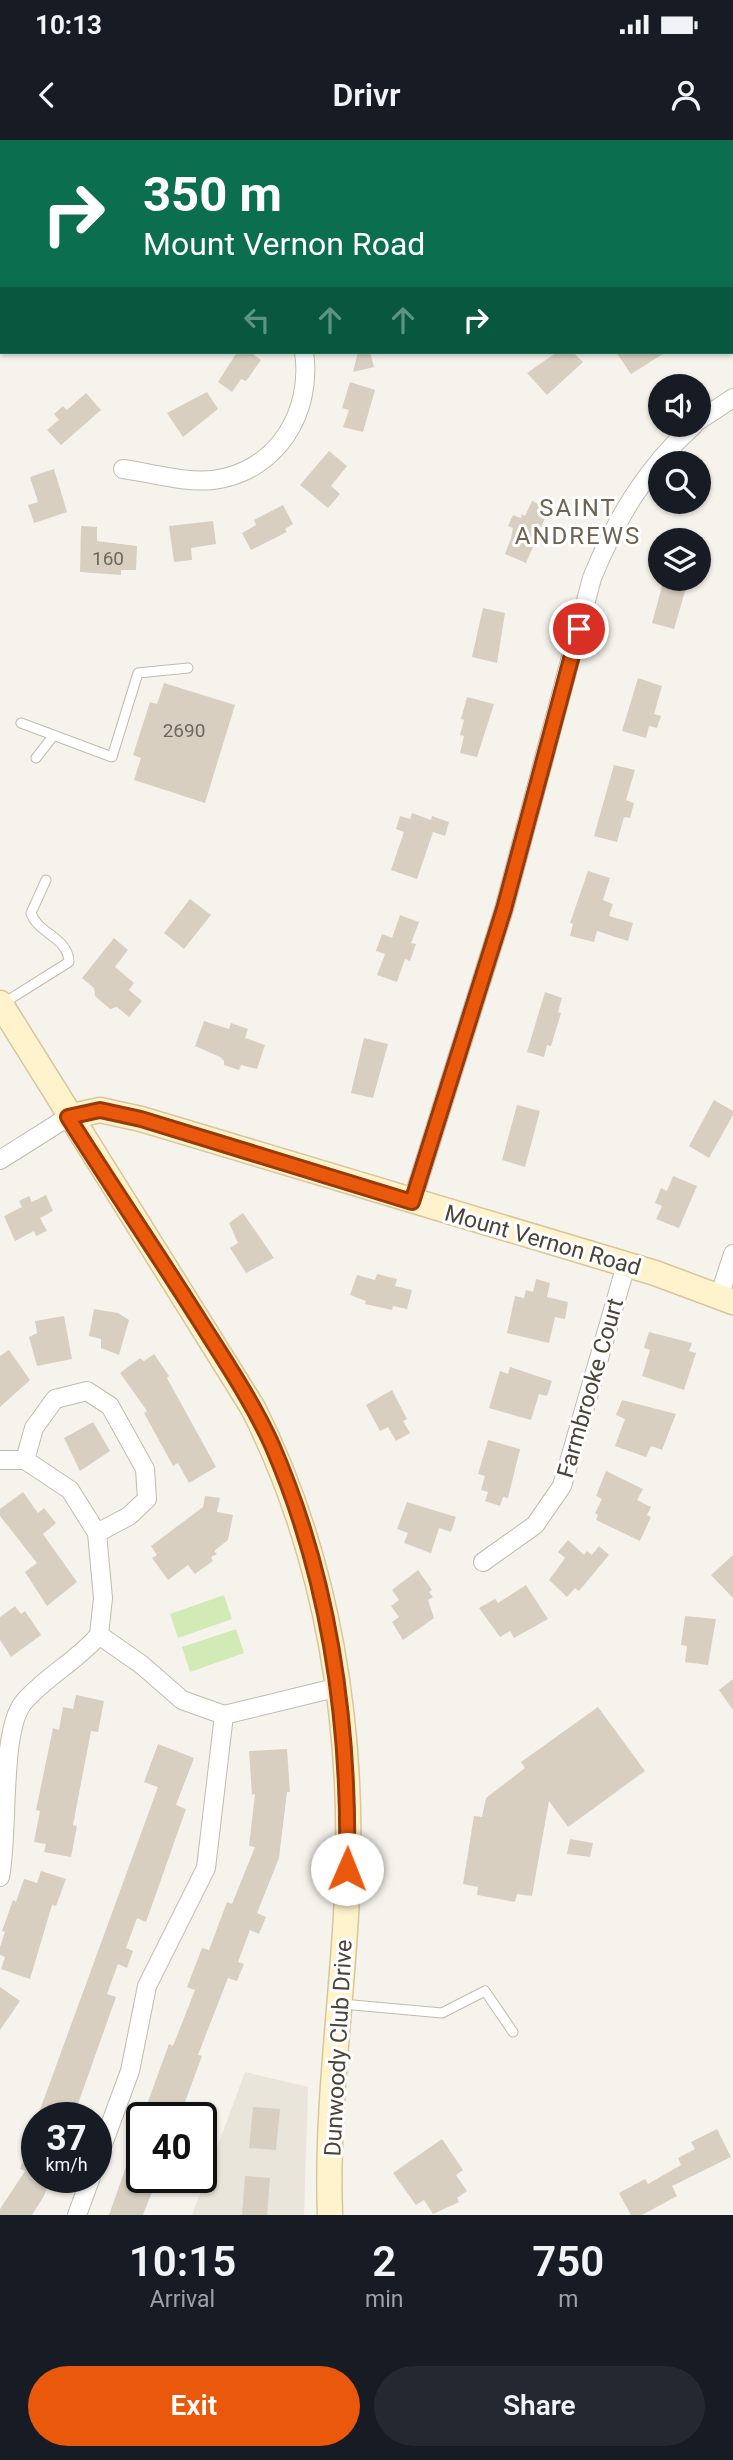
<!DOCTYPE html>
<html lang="en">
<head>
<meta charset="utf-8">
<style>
	:root { --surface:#171b24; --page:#242831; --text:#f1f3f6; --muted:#9ea1a6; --accent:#ea580c }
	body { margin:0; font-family:Roboto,sans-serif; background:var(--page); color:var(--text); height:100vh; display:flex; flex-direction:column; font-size:26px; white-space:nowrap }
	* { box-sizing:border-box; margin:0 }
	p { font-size:23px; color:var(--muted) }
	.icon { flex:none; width:38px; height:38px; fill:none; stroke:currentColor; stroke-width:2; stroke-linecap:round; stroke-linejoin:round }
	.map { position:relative; height:2075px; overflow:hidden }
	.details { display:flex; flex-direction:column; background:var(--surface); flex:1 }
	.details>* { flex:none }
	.banner { position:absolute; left:0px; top:0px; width:733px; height:214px; box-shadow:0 2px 5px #0004; background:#0b6e4f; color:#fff; overflow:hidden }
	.buttons { position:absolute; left:648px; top:234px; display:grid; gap:14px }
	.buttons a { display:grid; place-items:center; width:63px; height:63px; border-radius:50%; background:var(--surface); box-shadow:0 2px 5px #0004; font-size:35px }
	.speed { position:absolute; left:21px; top:1962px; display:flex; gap:14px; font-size:35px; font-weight:700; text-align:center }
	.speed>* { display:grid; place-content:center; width:91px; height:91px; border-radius:50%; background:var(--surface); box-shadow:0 2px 5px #0004; line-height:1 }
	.speed small { font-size:18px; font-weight:400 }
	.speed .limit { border:4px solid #111; border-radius:10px; background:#fff; color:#111 }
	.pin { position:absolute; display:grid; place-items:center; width:60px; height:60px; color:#fff; margin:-30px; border:4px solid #fff; border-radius:50%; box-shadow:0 2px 7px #0007 }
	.me { position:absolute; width:77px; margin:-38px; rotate:1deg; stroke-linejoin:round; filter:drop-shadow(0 0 5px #0008) }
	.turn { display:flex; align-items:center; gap:24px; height:147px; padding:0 28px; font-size:32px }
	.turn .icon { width:91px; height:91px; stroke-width:2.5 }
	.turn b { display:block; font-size:49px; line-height:60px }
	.lanes { display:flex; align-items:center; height:66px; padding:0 28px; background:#0003; justify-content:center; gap:35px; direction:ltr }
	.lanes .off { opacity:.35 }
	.eta { display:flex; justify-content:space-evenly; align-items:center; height:119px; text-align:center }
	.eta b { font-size:42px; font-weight:600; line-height:49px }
	.button { display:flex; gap:14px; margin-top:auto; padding:14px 28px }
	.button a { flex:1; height:80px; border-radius:42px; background:var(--accent); color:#fff; font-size:28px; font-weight:600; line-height:80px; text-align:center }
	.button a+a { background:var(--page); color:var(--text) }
	.status { display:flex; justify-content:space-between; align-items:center; height:49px; padding:0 35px; background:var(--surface); direction:ltr }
	.status svg { height:19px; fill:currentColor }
	header { display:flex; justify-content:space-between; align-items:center; height:91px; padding:0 28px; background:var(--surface); font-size:32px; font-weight:600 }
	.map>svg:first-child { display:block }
	.residential { fill:#eae5da }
	.green { fill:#d2eab5 }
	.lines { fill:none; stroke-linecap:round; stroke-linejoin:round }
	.stream { stroke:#a9d4f2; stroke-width:4.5 }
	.building { fill:#d8cfc1 }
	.lane-casing { stroke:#c2bbae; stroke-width:11 }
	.street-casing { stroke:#c2bbae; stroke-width:20 }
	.secondary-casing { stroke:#d6c79b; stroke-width:27 }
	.lane { stroke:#fff; stroke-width:9 }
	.street { stroke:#fff; stroke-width:18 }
	.secondary { stroke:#fff3cd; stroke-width:24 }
	.route-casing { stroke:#983908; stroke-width:18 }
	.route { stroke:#ea580c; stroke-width:12 }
	.labels { text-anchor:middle; stroke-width:6; stroke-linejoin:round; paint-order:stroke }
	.number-label { font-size:19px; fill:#6e675b }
	.street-label { font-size:23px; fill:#4b4439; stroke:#fff }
	.neighbourhood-label { font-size:24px; letter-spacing:2px; fill:#6e6250; stroke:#fff }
</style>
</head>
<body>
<div class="status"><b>10:13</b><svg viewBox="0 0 49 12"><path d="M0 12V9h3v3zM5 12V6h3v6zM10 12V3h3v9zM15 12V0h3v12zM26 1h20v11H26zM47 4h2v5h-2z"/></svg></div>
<header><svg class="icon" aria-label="back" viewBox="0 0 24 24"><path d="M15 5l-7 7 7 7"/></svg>Drivr<svg class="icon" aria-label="person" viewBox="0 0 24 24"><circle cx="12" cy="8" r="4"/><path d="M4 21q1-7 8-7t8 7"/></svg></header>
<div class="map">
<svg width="733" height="2075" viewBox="0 0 733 2075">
	<rect width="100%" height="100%" fill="#f6f3ec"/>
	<path class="residential" d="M245 1932 308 1947 304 2075H192Z"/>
	<path class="green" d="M224 1455 232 1479 178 1498 170 1474Z
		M236 1489 244 1513 190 1532 182 1507Z"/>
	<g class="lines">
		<path class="stream" d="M582 0 584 2
			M732 167 733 169"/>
	</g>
	<path class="building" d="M237 212H250L261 220 246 241 241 239 232 252 218 242Z
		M358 212H370L374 227 353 232Z
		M557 212H573L583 222 547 255 527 233Z
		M616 212H666L631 234Z
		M350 242 375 250 363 292 343 287 349 270 342 268Z
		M207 252 218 269 183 297 167 273Z
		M86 253 101 270 61 305 47 290 59 280 54 274 63 266 67 270Z
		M329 311 347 326 331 346 340 354 328 368 300 345Z
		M54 329 67 372 34 383 28 365 38 362 30 337Z
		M532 361 549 369 526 423 505 414 511 398 513 388 508 386 513 375 521 378 522 374 525 376Z
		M283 365 293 384 285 389 287 392 251 410 242 393 256 385 254 380Z
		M213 381 216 404 191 408 192 420 174 422 169 386Z
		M81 386 97 387V401L137 406 136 430H121V435L80 432Z
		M664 439 688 441 674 489 652 483Z
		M483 468 505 473 497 523 472 517Z
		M638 538 662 546 654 574 661 576 657 588 649 586 646 598 622 591Z
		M164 543 235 565 205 663 134 640 141 618 133 615 150 562 157 564Z
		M467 557 494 564 477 617 460 613 464 596 460 595 464 580 461 579Z
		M614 625 635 630 626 660 634 663 630 678 624 677 617 702 594 696Z
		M412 673 431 680 432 676 449 682 445 696 433 692 417 739 391 730 404 692 396 689 400 676 410 679Z
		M588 731 610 738 603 760 613 764 609 776 633 783 628 801 597 791 594 802 570 796 573 784 570 783Z
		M190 759 211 775 184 809 164 793Z
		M400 775 419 782 411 803 416 804 410 821 405 819 397 842 377 835 385 814 376 811 382 794 392 798Z
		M114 798 128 810 115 827 134 843 129 850 142 861 129 877 117 867 110 869 95 856 94 848 82 838Z
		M545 852 562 858 558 872 561 873 551 906 547 905 544 917 527 912Z
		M204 881 229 889 231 883 248 889 245 898 265 905 257 929 241 925 239 930 224 925V921L220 917 195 906Z
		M364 898 388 904 373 958 351 953Z
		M714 960 733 971V975L709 1018 689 1006Z
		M517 965 540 971 525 1027 502 1020Z
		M673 1036 697 1046 679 1088 656 1079 662 1066 655 1063 661 1048 667 1051Z
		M46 1055 53 1071 40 1078 47 1091 36 1096 34 1091 15 1101 4 1076 22 1067 19 1061 29 1056 32 1062Z
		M243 1073 274 1118 246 1133 230 1108 238 1103 229 1083Z
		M377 1134 397 1139 395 1146 412 1150 407 1169 393 1166 392 1170 365 1164 366 1161 350 1155 357 1135 375 1140Z
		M536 1139 550 1143 547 1157 568 1162 565 1179 555 1177 549 1203 507 1193 515 1156 524 1158 526 1150 533 1152Z
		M94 1169 118 1173 129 1180 119 1215 101 1208V1199L89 1196Z
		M64 1176 72 1219 37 1226 29 1197 37 1193 35 1181Z
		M649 1192 692 1203 689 1211 696 1213 684 1250 642 1236 650 1210 644 1208Z
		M9 1210 30 1240 0 1267V1216Z
		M154 1214 169 1236 167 1238 216 1327 189 1343 178 1323 173 1326 144 1273 147 1271 120 1233 140 1218 144 1221Z
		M510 1227 552 1241 547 1256 539 1254 531 1280 489 1268 500 1231 508 1234Z
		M392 1250 407 1279 403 1281 410 1293 396 1301 388 1287 380 1291 366 1265Z
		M622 1260 676 1274 662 1310 651 1306 646 1317 615 1306 625 1279 616 1275Z
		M93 1282 110 1311 80 1331 64 1298Z
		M488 1300 520 1309 508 1358 503 1357 500 1366 485 1361 488 1352 481 1350 485 1336 478 1334Z
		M606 1331 643 1349 637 1360 651 1367 647 1375 651 1377 640 1401 596 1380 598 1375 595 1373 602 1359 596 1356Z
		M23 1352 38 1373 44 1368 56 1383 43 1394 77 1442 47 1466 25 1432 37 1423 0 1376V1369Z
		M205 1356 220 1358 217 1372 233 1375 228 1400 214 1411 217 1414 211 1417 213 1421 195 1434 188 1425 168 1440 152 1418 157 1415 151 1406 203 1367Z
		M407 1362 456 1377 451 1392 439 1388 431 1413 404 1403 408 1393 397 1389Z
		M568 1400 584 1415 587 1411 592 1415 599 1406 609 1415 579 1451 575 1448 567 1457 549 1440 565 1418 558 1412Z
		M733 1415V1458L711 1435Z
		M418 1430 432 1450 429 1452 433 1457 428 1460 434 1478 403 1500 392 1482 399 1477 391 1466 399 1460 392 1450Z
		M526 1445 548 1479 514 1498 510 1491 500 1497 479 1468 495 1459 498 1463Z
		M15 1466 21 1474 25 1471 41 1495 11 1517 0 1500V1477Z
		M685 1476 716 1479 708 1525 685 1522 687 1506 681 1505Z
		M733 1539V1570L719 1550Z
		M76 1555 104 1561 98 1592 91 1591 73 1685 77 1686 71 1717 44 1712 46 1704 34 1702 40 1671 36 1670 53 1588 59 1590 63 1567 73 1569Z
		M598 1567 645 1631 568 1687 549 1661 532 1756 517 1754 515 1762 477 1755 478 1747 463 1744 474 1676 482 1677 486 1658 525 1628 521 1622Z
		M158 1604 194 1618 176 1665 186 1669 146 1782 137 1778 126 1808 133 1811 127 1828 118 1824 107 1854 116 1857 73 1978H37L158 1647 144 1642Z
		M287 1609 290 1652H287L279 1718 257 1773 266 1777 259 1794 250 1790 238 1822 244 1824 237 1841 228 1838 198 1915 202 1916 179 1978H142L169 1904 173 1906 195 1850 187 1847 202 1808 209 1810 227 1762 232 1764 255 1707 249 1706 255 1654 252 1655 249 1611Z
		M570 1699 593 1703 590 1717 567 1714Z
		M41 1731 66 1739 56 1766 52 1765 30 1839 1 1829 5 1817 0 1815V1807L5 1792 2 1791 13 1760 16 1762 24 1739 37 1743Z
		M0 1847 20 1861 0 1890Z
		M253 1967 280 1969 276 2010 249 2008Z
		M35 1987 37 2037H51L44 2056 32 2075H0V2069L25 2031 20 2029Z
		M140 1987 142 2037H158L143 2075H109Z
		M717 1989 731 2017 672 2046 677 2056 642 2075H631L619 2053 645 2039 648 2044 681 2025 678 2018 695 2009 691 2002Z
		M442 1999 463 2030 456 2035 467 2051 457 2058 459 2062 433 2074 424 2060 416 2065 393 2033Z
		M245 2036 270 2038 267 2075H242Z"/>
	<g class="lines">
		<g class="lane-casing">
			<path id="lane" d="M21 583 112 617 138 533 188 528
				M36 618 54 595
				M2 864 69 822C68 797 38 794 31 773L46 740
				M342 1864 442 1873 485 1851 513 1892"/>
		</g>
		<g class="street-casing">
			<path id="street" d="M37 0 38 2
				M381 0 383 2
				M276 2 277 0
				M0 116 2 114
				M698 281 733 258
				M123 329C152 333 184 343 213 340 277 332 313 272 304 212
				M0 1020 68 977
				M412 1062 504 769 592 438C616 379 646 328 694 285
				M719 1157 733 1114
				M0 1320H25L70 1350 97 1393 103 1458 99 1495
				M25 1320 34 1288 55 1259 87 1251 110 1266 145 1329 147 1359 129 1376 97 1393
				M483 1422 535 1385 562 1346 626 1125
				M0 1737C9 1692 0 1593 23 1563 46 1536 77 1521 99 1495L142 1525 182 1560 224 1575 339 1547
				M96 2023 130 1931 147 1846 206 1728 224 1575
				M77 2075 91 2037"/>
		</g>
		<g class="secondary-casing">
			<path id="secondary" d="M0 863 253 1268C329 1419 355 1590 347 1757 342 1863 326 1969 330 2075
				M68 977 100 970 141 979 655 1133 733 1162"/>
		</g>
		<use href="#lane" class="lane"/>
		<use href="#street" class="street"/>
		<use href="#secondary" class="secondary"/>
	</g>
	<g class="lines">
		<g class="route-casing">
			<path id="route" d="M347 1729C350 1584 330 1439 272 1305 253 1263 227 1224 203 1186 159 1116 112 1047 68 977L100 970 141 979 412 1062 504 769 579 489"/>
		</g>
		<use href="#route" class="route"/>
	</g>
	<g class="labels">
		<g class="number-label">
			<text x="108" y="425">160</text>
			<text x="184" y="597">2690</text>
		</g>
		<g class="street-label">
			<text transform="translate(543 1100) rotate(16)" y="8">Mount Vernon Road</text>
			<text transform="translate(590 1248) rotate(-74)" y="8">Farmbrooke Court</text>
			<text transform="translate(338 1908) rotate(-87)" y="8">Dunwoody Club Drive</text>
		</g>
		<g class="neighbourhood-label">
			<text x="578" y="376">SAINT<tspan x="578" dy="28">ANDREWS</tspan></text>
		</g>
	</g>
</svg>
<div class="buttons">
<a><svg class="icon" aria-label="sound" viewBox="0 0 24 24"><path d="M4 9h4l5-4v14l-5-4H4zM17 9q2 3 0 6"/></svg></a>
<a><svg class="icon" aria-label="search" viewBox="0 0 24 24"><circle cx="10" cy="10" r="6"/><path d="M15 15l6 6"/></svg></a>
<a><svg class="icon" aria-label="layers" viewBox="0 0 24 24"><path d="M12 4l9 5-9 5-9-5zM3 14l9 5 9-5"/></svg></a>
</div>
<div class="speed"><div>37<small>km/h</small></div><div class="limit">40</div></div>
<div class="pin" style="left:579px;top:489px;background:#d93025"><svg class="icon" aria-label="arrive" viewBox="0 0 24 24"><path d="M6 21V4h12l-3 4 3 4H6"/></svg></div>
<svg class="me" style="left:347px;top:1729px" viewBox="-20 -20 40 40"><circle r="19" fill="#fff"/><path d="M0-13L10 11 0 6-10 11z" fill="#ea580c"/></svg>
<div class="banner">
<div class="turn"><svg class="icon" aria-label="right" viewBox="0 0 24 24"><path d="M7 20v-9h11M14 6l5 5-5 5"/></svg><div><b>350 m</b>Mount Vernon Road</div></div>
<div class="lanes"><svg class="icon off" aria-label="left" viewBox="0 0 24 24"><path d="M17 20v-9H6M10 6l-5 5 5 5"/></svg><svg class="icon off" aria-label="ahead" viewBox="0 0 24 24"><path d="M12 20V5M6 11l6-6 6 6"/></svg><svg class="icon off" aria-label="ahead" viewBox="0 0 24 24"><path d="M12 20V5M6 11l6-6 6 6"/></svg><svg class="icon" aria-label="right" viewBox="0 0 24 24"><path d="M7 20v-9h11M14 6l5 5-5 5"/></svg></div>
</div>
</div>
<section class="details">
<div class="eta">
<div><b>10:15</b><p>Arrival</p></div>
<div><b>2</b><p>min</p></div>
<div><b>750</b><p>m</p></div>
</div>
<div class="button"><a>Exit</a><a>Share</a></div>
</section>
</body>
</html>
